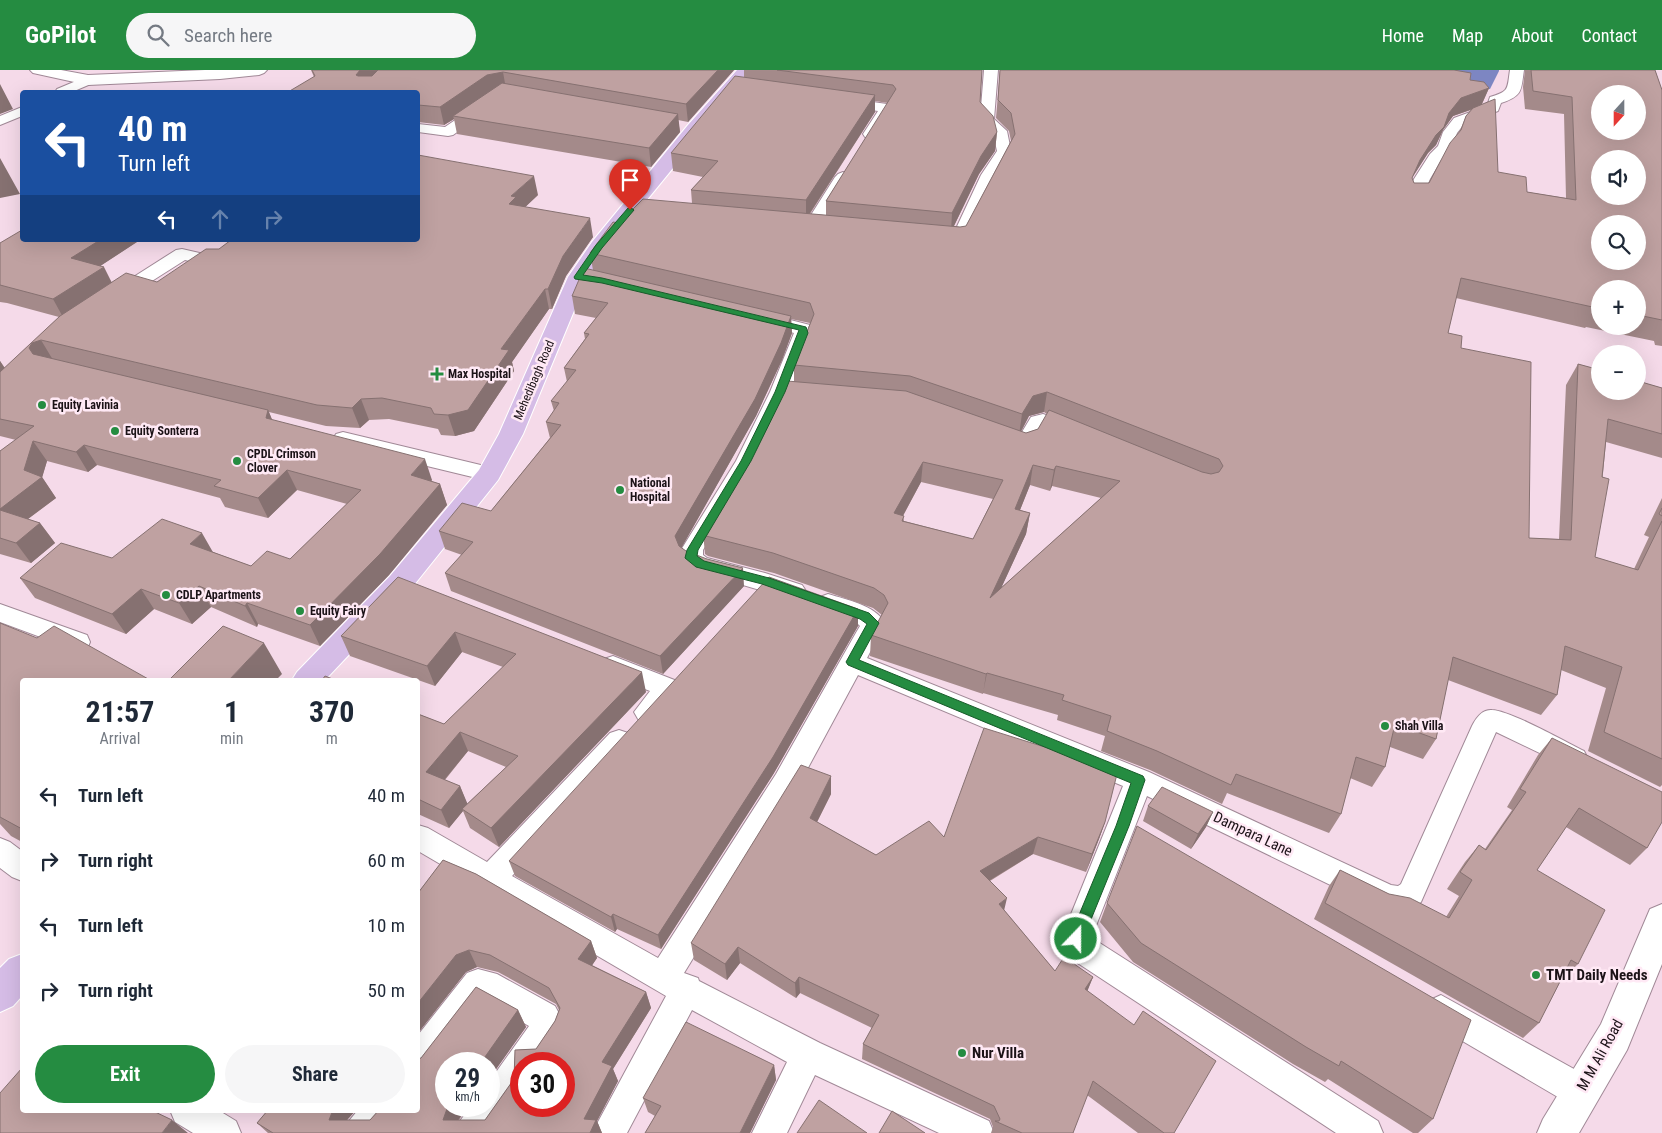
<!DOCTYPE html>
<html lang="en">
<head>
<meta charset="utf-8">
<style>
	:root { --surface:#fff; --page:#f6f6f7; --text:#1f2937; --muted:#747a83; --accent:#258c41 }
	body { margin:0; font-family:"Roboto Condensed",sans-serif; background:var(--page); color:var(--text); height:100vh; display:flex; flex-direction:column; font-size:19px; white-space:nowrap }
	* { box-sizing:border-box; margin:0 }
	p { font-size:16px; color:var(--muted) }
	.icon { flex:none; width:28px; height:28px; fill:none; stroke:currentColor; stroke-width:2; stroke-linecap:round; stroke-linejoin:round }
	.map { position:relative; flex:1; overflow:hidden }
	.side { position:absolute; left:20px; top:608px; width:400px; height:435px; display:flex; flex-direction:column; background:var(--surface); border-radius:5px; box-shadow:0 5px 20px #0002 }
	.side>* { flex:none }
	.guide { position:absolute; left:20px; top:20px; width:400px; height:152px; border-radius:5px; box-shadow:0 5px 20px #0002; background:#1a4fa0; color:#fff; overflow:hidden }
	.needle { width:32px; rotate:201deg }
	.controls { position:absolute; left:1591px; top:15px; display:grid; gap:10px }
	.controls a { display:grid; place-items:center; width:55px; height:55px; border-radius:50%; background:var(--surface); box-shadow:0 5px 20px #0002; font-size:25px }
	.speed { position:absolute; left:435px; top:982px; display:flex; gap:10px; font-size:25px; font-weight:700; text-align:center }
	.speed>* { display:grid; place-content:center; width:65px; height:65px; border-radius:50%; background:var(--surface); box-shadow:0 5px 20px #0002; line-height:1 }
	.speed small { font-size:12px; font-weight:400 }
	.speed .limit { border:8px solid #d22; background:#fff; color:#111 }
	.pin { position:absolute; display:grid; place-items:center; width:42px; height:42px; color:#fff; margin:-51px -21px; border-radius:50% 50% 50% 0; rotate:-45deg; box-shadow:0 0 5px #0007 }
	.pin .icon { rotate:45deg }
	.me { position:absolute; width:55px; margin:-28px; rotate:22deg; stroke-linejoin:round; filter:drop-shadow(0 0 4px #0008) }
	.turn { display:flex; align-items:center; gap:18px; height:105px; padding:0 15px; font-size:22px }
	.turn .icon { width:65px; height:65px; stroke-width:2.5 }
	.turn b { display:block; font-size:35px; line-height:42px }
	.lanes { display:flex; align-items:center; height:48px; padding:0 15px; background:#0003; justify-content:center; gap:25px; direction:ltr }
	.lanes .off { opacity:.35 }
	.eta { display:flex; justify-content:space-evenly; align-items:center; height:85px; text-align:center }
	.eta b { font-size:30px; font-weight:700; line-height:35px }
	.cta { display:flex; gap:10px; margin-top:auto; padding:10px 15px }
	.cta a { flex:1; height:58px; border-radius:30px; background:var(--accent); color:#fff; font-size:20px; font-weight:700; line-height:58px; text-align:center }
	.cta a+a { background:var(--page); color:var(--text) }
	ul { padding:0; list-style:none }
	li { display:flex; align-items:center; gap:15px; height:65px; padding:0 15px }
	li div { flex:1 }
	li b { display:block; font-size:19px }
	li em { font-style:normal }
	header { display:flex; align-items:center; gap:30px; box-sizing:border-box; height:70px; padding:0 25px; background:var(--accent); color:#fff }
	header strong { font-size:24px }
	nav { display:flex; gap:28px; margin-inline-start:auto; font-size:18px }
	.search { width:350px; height:45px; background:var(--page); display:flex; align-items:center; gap:12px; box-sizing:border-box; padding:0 18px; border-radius:28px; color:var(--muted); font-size:19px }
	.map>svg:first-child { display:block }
	.water { fill:#7d86c2 }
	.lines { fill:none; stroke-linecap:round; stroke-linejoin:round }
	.minor-casing { stroke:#a18997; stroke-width:2 }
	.tertiary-casing { stroke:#a18997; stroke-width:2 }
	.secondary-casing { stroke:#a18997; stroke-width:2 }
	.primary-casing { stroke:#fff; stroke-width:2 }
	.minor { fill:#fff; fill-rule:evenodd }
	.tertiary { fill:#fff; fill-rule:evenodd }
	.secondary { fill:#fff; fill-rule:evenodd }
	.primary { fill:#d5bce6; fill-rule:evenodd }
	.wall { fill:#a48a8a; fill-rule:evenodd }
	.shaded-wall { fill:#867171 }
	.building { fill:#bfa1a1; stroke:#867171; fill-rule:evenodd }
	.route { fill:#258c41; stroke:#185b2a }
	.poi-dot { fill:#258c41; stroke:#ffe9f5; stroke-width:2 }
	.labels { text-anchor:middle; stroke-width:5; stroke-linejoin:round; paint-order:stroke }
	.poi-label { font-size:12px; font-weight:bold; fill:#1b1217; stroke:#ffe9f5; text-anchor:start }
	.street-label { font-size:12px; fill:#1b1217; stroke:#ffe9f5 }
	.near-street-label { font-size:15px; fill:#1b1217; stroke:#ffe9f5 }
	.near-poi-label { font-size:15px; font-weight:bold; fill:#1b1217; stroke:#ffe9f5; text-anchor:start }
</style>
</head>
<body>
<header>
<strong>GoPilot</strong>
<div class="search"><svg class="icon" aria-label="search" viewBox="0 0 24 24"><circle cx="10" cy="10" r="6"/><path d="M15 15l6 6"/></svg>Search here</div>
<nav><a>Home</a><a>Map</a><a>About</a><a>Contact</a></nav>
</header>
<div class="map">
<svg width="1662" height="1063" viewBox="0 0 1662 1063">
	<rect width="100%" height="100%" fill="#f5dae9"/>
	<path class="water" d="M1418 0H1499V1L1490 19 1473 20Z"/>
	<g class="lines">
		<g class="minor-casing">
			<path id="minor" d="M984 0H998L994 49 1007 61 1011 81 997 105 966 172 953 175 937 173 935 169 937 165H953L981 105 997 81 993 63 980 50Z
				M1510 0H1524C1521 20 1523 26 1501 33L1498 41 1464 54 1457 63 1452 78 1441 90 1430 109 1420 131H1408L1406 128 1414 109 1430 84 1438 76 1443 62 1454 48 1487 36 1490 27C1510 21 1507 19 1510 0Z
				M88 6 93 7 95 10 93 13 72 22H55L57 19Z
				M844 28 887 34 892 35 894 38 875 67H865L863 64 878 41 839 35 837 32Z
				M482 34 487 35 489 38 487 41 453 65 448 66 418 62V54L445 57 477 35Z
				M22 37V46L0 55V46Z
				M843 102 848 104 851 107 820 156 818 159H806L804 156 835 107 838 104Z
				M242 170H261L226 197 220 198 185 190 122 230 116 231 110 230 107 226 110 222 176 180 182 179 217 187Z
				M759 242 810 255 812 263 792 317 821 321 824 325 821 329 814 331 787 329 756 391 703 480V485L707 488 765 503 802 515 806 521 802 527 794 530 692 500C683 494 679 491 681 480L736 391 770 322 794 263 753 251 750 247 753 243Z
				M1043 344 1079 357 1082 362 1079 367 1072 368 1044 358 1033 379C1022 382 1005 381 998 370L1001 365 1008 363 1019 367 1031 347Z
				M343 362 489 397 497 399 500 404 497 409 489 411 336 374 333 369 336 364Z
				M828 524C847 530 875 535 885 553L867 588 1149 702 1391 815 1398 816 1401 814 1472 656C1476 648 1482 639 1492 640 1511 641 1564 671 1584 681L1588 689 1584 697 1575 700 1496 662 1421 832C1406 844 1395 844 1378 838L1147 726 1092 866 1095 870 1378 1051 1383 1063H1336L1073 890 1061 869 1123 716 858 605 796 720 684 903 698 908 699 911 820 973 989 1051 994 1063H939L815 1005 787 1063H752L787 992 692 940 627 1063H592L666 926 418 781V755L428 758 487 792 610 663 619 660 628 663 632 671 628 679 512 806 658 888 776 704 857 561 860 556 856 552 820 539 816 533 820 527Z
				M0 534 87 565 90 572 87 579 78 581 0 552Z
				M613 586 677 611 681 618C672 634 657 656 638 649L634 642 650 621 604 603 600 596 604 589Z
				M0 768 10 772 22 781V811L12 807 0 798Z
				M478 899 497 904 555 936 565 955 560 966 542 994H521V1023L493 1063H455L460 1051 471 1036H489V1012L529 956 484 931 430 1002 418 1006V965L467 903Z
				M1441 925 1592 1009 1597 1021 1592 1033 1580 1038 1568 1033 1430 952 1425 941 1430 930Z
				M170 1040H218L236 1051 241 1063H193L175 1052Z
				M358 1040H396L391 1052 382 1063H344L349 1051Z"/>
		</g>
		<g class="tertiary-casing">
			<path id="tertiary" d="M1662 834V894L1627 980 1579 1063H1537L1543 1049 1601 954 1650 839Z"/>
		</g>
		<g class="secondary-casing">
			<path id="secondary" d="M30 0H61L88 5 205 0H267L264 3 259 5 220 9 88 15 33 3Z"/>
		</g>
		<g class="primary-casing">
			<path id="primary" d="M737 0H753L606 180 588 207 523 364 498 410 410 520 325 610H292L297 602 390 506 479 400 499 364 568 207 592 172 688 55Z
				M22 884V926L13 936 0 942V898L9 889Z"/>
		</g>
		<use href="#minor" class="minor"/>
		<use href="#tertiary" class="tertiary"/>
		<use href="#secondary" class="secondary"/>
		<use href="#primary" class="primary"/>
	</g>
	<path class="wall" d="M311 0H734L688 52 678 50 680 62 651 97 457 64 454 49 444 55 418 52V54V22L314 7Z
		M744 0H982L980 32 997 62 995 81 979 104 954 156 960 157 966 156 1011 71 1009 61 996 48 1000 0H1454L1470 10 1489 18 1482 34 1498 102 1527 122 1566 128 1564 44 1525 39 1523 17 1525 0H1655L1662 20V276L1655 275 1654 271 1586 257 1585 258 1456 228 1448 263 1461 278 1529 468 1559 469 1566 315 1578 294 1662 318V388L1606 372 1595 487 1634 499 1649 467 1644 465 1662 428V715L1660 717 1588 681 1606 618 1561 600 1557 625 1541 645 1448 610 1436 669 1423 689 1390 677 1385 697 1372 717 1350 708 1341 744 1329 763 1227 723 1222 734 1150 700 1101 681 1105 666 1057 650 1058 645 983 623V624L870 586 871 565 882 545 873 538 774 503 708 486 705 484 703 463 794 311V295L810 253 791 249 792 263 782 290 756 346 681 478 744 516 663 604 451 521 445 503 462 485 445 479 439 461 491 441 550 368 546 352 554 341 551 331 567 312 564 298 585 269 584 263 596 248 575 244 572 226 593 200 590 183 619 153 692 133 691 120 703 107 673 101 671 83 744 7ZM875 31 888 33 826 131V145L810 144 875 42ZM1471 40 1466 46 1459 63 1429 113H1414L1412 108 1428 83 1436 75 1443 60 1453 46ZM1600 219H1638V256H1600ZM1044 342 1047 344 1038 359 1026 363 1021 362 1029 346ZM921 412 993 429 973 469 904 451 903 446ZM1030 415 1050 421 1052 416 1101 428 1001 518 1026 464 1030 443 1020 440Z
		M538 125 525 137 593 167 566 206 552 239H549L512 292 514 301 474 361 455 366 441 365 438 359 389 349 369 350 360 358 326 356 269 342 272 350 432 410 431 411 440 414 447 435 389 505 320 576 258 554 257 557 211 537 192 554 154 539 126 564 35 528 20 508 112 488 213 482 251 496 290 489 347 434 297 420 268 448 225 437 220 428 97 395 88 402 47 391 42 407 56 428 28 449 40 453 55 473 31 493 0 484V381L16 370 0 366V291L5 298 59 247 7 233 0 232V173L140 170 100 196 112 213 157 212 219 179Z
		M398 507 646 622 499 777 470 758 463 741 449 758 418 744V644L444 654 503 597 462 582 435 616 350 586 341 566ZM468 681 506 697 467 734 460 716 445 710Z
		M0 553 22 610V772L11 766 0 754Z
		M858 556 774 703 661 879 617 859 615 862 515 806 509 791Z
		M1552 668 1647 778 1630 795 1566 757 1537 800 1578 894 1561 910 1539 953 1523 968 1314 849 1329 816 1340 800 1389 824 1446 847 1459 826 1447 819 1465 792 1479 775 1485 779 1512 740 1507 737 1538 685Z
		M831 706V724L817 752 876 785 944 767 1105 752 1099 769 1086 802 1033 784 990 811 1004 840 1055 901 1093 907 1087 921 1174 1063H1138L1087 1025 1073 1063H991L993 1057 990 1049 862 989 863 974 872 958 800 923 796 928 740 893 727 910 694 890 691 873Z
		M1148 736 1213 742 1206 757 1191 779 1143 751Z
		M443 790 476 804 591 871 597 888 592 895 646 922 651 938 613 999 618 1011 597 1051 602 1063H268L257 1053 268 1040H356L347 1050H370L379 1040H418V989L421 988 476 917 518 940 526 957 489 1009V994H446V1036H468L459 1050H485L514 1009 515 980 536 979 555 951 559 940 556 934 498 902 477 897 466 902 418 963V823ZM521 994H564V1036H521Z
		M1107 833 1433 1049 1418 1063H1413L1328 1009 1325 1012 1293 994 1133 892 1100 852Z
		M774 995 776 1010 750 1063H645L655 1046 648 1042 643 1028Z"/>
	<path class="shaded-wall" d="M360 0H380L361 22 356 5Z
		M718 0H734L688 52 686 34Z
		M503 2 506 19 453 46 454 49 444 55 440 37 487 5Z
		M0 14 13 39 0 44Z
		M1489 18 1481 36 1453 46 1443 60 1436 75 1428 83 1412 108 1404 127 1420 90 1449 43 1461 28Z
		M875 25V42L806 149V130Z
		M678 44 680 62 651 97 649 78Z
		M997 62 995 81 979 104 951 162 952 143 981 86Z
		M0 88 20 124 0 128Z
		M534 106 538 125 520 142 509 134 511 126Z
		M590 148 593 167 566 206 552 239 548 219 563 186Z
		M100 170H140L82 208 71 188Z
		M104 197 114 217 64 249 53 229Z
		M545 219 549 239 512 292 514 301 474 361 455 366 448 345 501 279Z
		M791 246 792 263 782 290 756 346 678 484 675 466Z
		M41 270 53 290 41 298 29 278 32 273Z
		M0 291 7 302 0 309Z
		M1047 322 1044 342 1029 346 1019 365 1022 344 1033 326Z
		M361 329 369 350 360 358 352 338Z
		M268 340 277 361 266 348Z
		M33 371 47 391 42 408V407L56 428 13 460 0 442V439L24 400Z
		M84 375 97 395 88 402 76 382Z
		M425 389 432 410 418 426 411 405Z
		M923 392 921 412 893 464 894 443Z
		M1033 395 1030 415 1012 460 1015 439Z
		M1056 396 1052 416 1050 421 1054 400Z
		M287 400 297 420 268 448 258 428Z
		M440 414 447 435 389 505 320 576 310 555Z
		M1030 443 1026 464 987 549 990 528Z
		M40 453 55 473 31 493 16 473Z
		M202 463 214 484 190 474Z
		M743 498 744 516 663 604 660 586Z
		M199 516 211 537 192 554 179 533Z
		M141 519 154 539 126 564 112 544Z
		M247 533 258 554 257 557 245 536Z
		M858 539V556L774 703 661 879 658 865Z
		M455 562 462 582 435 616 427 596Z
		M264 573 282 604 276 610H229Z
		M642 602 646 622 499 777 491 758Z
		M987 603 983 623V624L986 604Z
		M460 662 468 681 435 721 426 702Z
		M831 706V724L810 766V748Z
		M460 716 468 735 462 739 463 741 449 758 441 740Z
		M1213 742 1206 757 1191 779 1198 764Z
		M1105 752 1099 769 1086 802 1092 784Z
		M1038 767 1033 784 977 818 980 801Z
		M1007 828 1003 845 999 834Z
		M613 844 617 859 615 862 611 847Z
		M591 871 597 888 585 906 578 889Z
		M738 877 740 893 727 910 725 894Z
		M469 880 477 897 466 902 418 963V933L456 885Z
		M799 907 800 923 796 928 795 913Z
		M1093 907 1087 922 1085 919Z
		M646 922 651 938 613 999 618 1011 597 1051 602 1063H590L584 1049 602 992Z
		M518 940 526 957 489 1009V994H480Z
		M774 995 776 1010 750 1063H740Z
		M448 1036H468L458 1050H443Z
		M333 1040H356L347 1050H329Z
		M172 1050 188 1063H162Z"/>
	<path class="building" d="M312 0H360L356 5 358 6H372L378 0H718L686 34 503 2 487 5 440 37 418 35V22H288L315 6Z
		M777 0H982L980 32 993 46 997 62 981 86 952 143 826 131 896 19 893 15Z
		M1000 0H1454L1471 3 1470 10 1484 12 1489 18 1461 28 1449 43 1444 57 1436 65 1420 90 1412 108 1414 113H1429L1450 73 1461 60 1466 46 1473 38 1495 29 1498 102 1526 107 1527 122 1576 130 1572 27 1533 21 1531 0H1655L1662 20V250L1638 245V219H1600V237H1597V238L1461 208 1448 263 1462 266 1461 278 1531 292 1529 468 1571 470 1578 294 1600 300V321H1638V308V311L1662 318V364L1608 349 1602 407 1609 409 1595 487 1638 500 1662 451V689L1604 662 1622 597 1565 576 1557 625 1453 587 1436 669 1395 654 1385 697 1356 687 1341 744 1236 704 1231 715 1157 681 1107 661 1111 646 1062 630 1064 625 987 603 986 604 871 565 888 533 884 525 874 518 773 483 706 466 703 463V460L756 371 787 311 906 321 1026 363 1038 359 1049 340 1202 402 1211 404 1219 402 1223 396 1219 389 1047 322 1033 326 1022 344 910 306 794 295 814 244 810 233 590 183 613 152 619 153 643 129 960 157 966 156 1015 64 1011 43 998 30ZM1600 24H1638V61H1600ZM1600 89H1638V126H1600ZM1600 154H1638V191H1600ZM923 392 1003 410 973 469 902 451 904 446 894 443ZM1033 395 1054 400 1056 396 1120 411 990 528 1030 443 1015 439Z
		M735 6 875 25 806 130 691 120 718 91 671 83Z
		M502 13 678 44 649 78 453 46Z
		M418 85 534 106 511 126 516 127 509 134 590 148 563 186 548 219H545L501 279 509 280 468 340 448 345 434 344 431 338 382 328 361 329 352 338 317 335 41 270 32 273 29 278 33 284 268 340 266 348 425 389 411 405 440 414 380 484 310 555 247 533 245 536 199 516 179 533 141 519 112 544 20 508 61 473 112 488 162 449 202 463 190 474 251 496 267 481 290 489 361 420 287 400 258 428 214 416 221 410 84 375 76 382 33 371 24 400 42 407 0 439V381L34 356 0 349V302L60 246 126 203 157 212 206 179H219L231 170H418Z
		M22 160V170H100L71 188 104 197 53 229 0 215V173Z
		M584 198 791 246 781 273 755 329 675 466 679 476 686 481 707 489 743 498 660 586 445 503 473 472 439 461 462 433 491 441 561 355 546 352 559 333 551 331 576 300 564 298 589 264 584 263 608 233 572 226Z
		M1662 438V446L1659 444Z
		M0 440 40 453 16 473 0 468Z
		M398 507 642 602 491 758 462 739 518 686 460 662 426 702 460 716 441 740 418 729V644L444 654 516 584 455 562 427 596 341 566Z
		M769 507 858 539 773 687 658 865 613 844 611 847 509 791Z
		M0 553 37 568 54 556 150 610H22V759L0 747Z
		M223 556 264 573 229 610H169Z
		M325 606 335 610H322Z
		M984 658 1118 700 1105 752 1092 784 1038 767 980 801 1007 828 999 834 1055 901 1064 887 1093 907 1085 919 1134 955 1143 941 1216 991 1174 1063H1164L1093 1011 1073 1063H1022L995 1051H999L1000 1049 994 1036 863 974 879 945 799 907 795 913 738 877 725 894 691 873 801 695 831 706 810 748 876 785 929 751 944 767Z
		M1552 668 1662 722V752L1647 778 1579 738 1537 800 1605 840 1578 894 1571 890 1539 953 1325 833 1340 800 1389 824 1410 828 1449 848 1472 810 1460 802 1479 775 1486 780 1526 722 1520 719Z
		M1162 717 1213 742 1198 764 1148 736Z
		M1137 756 1471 950 1433 1049 1341 991 1339 996 1306 977 1141 873 1107 833Z
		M443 790 476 804 591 871 578 889 646 922 602 992 612 996 584 1049 596 1050 590 1063H273L257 1053 268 1040H333L329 1050H370L379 1040H418V989L421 988 476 917 518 940 480 994H446V1036H448L443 1050H485L514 1009 515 980 536 979 555 951 560 938 549 918 490 885 469 880 456 885 418 933V823ZM521 994H564V1036H521Z
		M686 952 774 995 740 1063H645L661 1036 643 1028Z
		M22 998V1040H151L172 1050 162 1063H0V1023Z
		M819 1030 867 1063H797Z
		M892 1041 925 1063H879Z"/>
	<path class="route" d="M630 137 634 140 602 178 583 205 602 208 806 257 808 263 785 322 751 391 698 480 697 486 704 491 769 508 869 543 879 553 859 590 1143 706 1145 710 1129 756 1081 874 1076 876 1071 874 1069 869 1116 756 1131 713 848 595 846 592 867 554 860 549 762 514 696 497 685 488 687 480 741 391 775 322 799 260 602 213 575 209 574 207 596 175 628 138Z"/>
	<g class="poi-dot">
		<path d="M434.5 296.5h5v5h5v5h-5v5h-5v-5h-5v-5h5z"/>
		<circle cx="42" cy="335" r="5"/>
		<circle cx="115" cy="361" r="5"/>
		<circle cx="237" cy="391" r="5"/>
		<circle cx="620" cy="420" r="5"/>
		<circle cx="166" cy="525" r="5"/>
		<circle cx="300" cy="541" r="5"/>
		<circle cx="1385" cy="656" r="5"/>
		<circle cx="1536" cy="905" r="5"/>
		<circle cx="962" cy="983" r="5"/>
	</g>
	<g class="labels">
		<g class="poi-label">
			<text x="448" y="308">Max Hospital</text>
			<text x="52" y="339">Equity Lavinia</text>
			<text x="125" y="365">Equity Sonterra</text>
			<text x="247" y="388">CPDL Crimson<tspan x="247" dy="14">Clover</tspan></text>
			<text x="630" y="417">National<tspan x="630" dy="14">Hospital</tspan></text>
			<text x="176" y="529">CDLP Apartments</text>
			<text x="310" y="545">Equity Fairy</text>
			<text x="1395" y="660">Shah Villa</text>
		</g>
		<g class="street-label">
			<text transform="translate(534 310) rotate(-67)" y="4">Mehedibagh Road</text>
		</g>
		<g class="near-street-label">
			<text transform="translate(1253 764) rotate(25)" y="5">Dampara Lane</text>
			<text transform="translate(1600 985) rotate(-61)" y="5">M M Ali Road</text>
		</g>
		<g class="near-poi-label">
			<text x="1546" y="910">TMT Daily Needs</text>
			<text x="972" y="988">Nur Villa</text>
		</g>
	</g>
</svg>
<div class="controls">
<a><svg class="needle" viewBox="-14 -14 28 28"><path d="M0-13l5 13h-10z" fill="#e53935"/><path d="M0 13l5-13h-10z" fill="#747a83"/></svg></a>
<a><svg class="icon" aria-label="sound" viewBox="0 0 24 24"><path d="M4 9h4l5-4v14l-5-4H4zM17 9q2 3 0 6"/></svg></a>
<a><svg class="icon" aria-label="search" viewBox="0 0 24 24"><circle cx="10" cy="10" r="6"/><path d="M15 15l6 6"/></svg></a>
<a>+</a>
<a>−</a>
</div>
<div class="speed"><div>29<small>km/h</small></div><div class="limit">30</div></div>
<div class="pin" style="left:630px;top:140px;background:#d93025"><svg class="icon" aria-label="arrive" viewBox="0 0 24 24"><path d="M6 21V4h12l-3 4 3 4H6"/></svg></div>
<svg class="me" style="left:1076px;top:869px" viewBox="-20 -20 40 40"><circle r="17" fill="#258c41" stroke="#fff" stroke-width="3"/><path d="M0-11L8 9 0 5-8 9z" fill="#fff"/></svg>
<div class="guide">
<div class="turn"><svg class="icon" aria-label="left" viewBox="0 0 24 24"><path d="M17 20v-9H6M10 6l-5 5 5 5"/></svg><div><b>40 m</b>Turn left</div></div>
<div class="lanes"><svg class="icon" aria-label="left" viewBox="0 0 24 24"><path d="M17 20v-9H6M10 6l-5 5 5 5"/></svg><svg class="icon off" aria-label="ahead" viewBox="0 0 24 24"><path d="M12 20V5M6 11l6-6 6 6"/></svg><svg class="icon off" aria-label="right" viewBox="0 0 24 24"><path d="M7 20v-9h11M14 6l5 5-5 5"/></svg></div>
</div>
<section class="side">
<div class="eta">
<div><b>21:57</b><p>Arrival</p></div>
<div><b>1</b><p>min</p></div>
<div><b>370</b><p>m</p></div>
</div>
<ul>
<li><svg class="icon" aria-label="left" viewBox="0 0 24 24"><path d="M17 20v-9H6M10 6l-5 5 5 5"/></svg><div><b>Turn left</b></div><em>40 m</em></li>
<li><svg class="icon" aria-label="right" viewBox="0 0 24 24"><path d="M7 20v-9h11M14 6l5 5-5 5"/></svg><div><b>Turn right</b></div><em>60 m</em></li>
<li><svg class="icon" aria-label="left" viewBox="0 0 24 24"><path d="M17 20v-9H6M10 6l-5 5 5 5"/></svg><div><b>Turn left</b></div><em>10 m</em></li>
<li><svg class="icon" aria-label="right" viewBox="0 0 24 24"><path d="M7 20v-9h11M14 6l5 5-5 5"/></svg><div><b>Turn right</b></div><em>50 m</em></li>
</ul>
<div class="cta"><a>Exit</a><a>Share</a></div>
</section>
</div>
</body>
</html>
